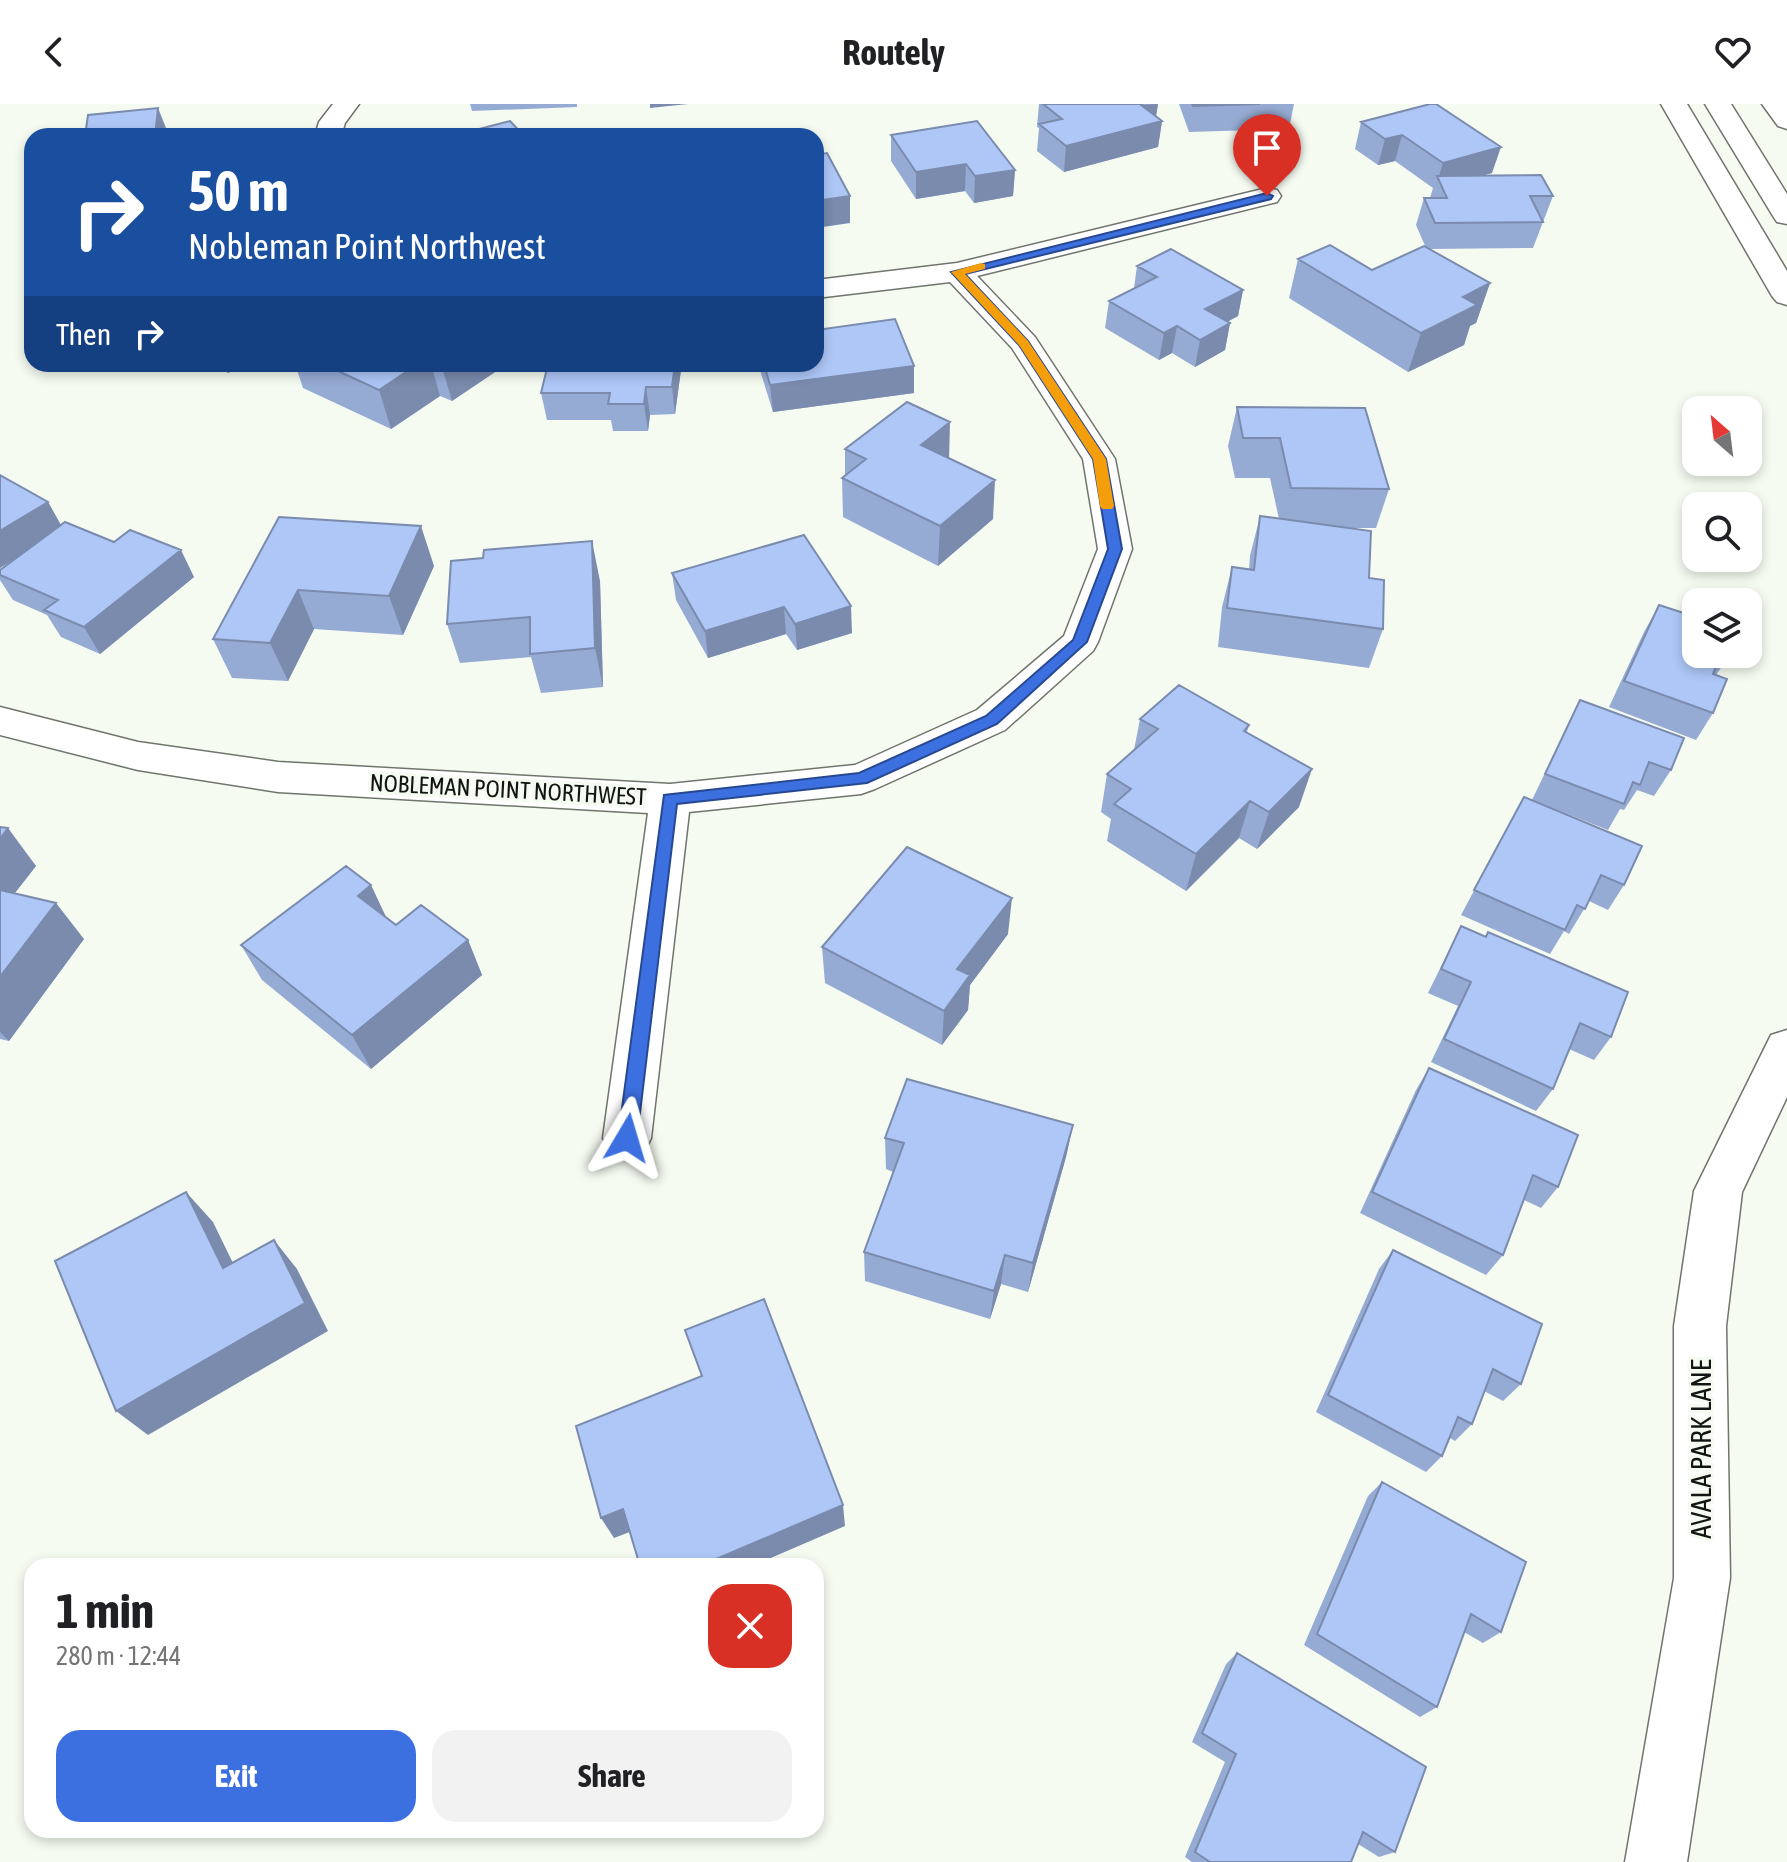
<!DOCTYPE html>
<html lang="en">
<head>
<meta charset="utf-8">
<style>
	:root { --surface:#fff; --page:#f2f2f2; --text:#202124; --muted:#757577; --accent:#3c70e0 }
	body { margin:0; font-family:"Asap Condensed",sans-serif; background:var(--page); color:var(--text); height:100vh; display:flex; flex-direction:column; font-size:30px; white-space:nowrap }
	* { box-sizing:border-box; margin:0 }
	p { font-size:26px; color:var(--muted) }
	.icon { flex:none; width:44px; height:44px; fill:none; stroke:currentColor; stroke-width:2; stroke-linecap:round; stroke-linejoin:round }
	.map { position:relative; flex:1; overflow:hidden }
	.drawer { position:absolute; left:24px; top:1454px; width:800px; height:280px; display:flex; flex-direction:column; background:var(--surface); border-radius:24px; box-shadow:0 4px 12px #0003 }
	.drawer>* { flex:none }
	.hud { position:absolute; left:24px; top:24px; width:800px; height:244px; border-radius:24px; box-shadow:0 4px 12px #0003; background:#1a4fa0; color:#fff; overflow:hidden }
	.needle { width:52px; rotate:332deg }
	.tools { position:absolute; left:1682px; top:292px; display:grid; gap:16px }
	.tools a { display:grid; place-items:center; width:80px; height:80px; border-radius:16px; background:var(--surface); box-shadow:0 4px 12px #0003; font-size:40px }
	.pin { position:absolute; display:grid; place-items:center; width:68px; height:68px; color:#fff; margin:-82px -34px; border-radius:50% 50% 50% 0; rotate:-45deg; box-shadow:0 0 8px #0007 }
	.pin .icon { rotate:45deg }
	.me { position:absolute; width:88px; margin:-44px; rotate:7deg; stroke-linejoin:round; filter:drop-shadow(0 0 6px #0008) }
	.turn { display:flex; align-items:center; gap:28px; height:168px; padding:0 32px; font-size:36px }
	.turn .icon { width:104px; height:104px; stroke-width:2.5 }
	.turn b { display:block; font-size:56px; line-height:68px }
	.then { display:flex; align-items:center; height:76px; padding:0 32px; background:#0003; gap:16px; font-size:30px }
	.round { display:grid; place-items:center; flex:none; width:84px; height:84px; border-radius:24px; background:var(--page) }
	.overview { display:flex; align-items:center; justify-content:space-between; height:136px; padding:0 32px }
	h1 { font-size:48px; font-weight:700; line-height:60px }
	.primary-button { display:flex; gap:16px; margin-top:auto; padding:16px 32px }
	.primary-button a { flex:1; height:92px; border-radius:24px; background:var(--accent); color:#fff; font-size:32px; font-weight:700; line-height:92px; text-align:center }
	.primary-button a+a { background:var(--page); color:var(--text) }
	header { display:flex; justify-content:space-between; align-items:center; height:104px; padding:0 32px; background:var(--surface); font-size:36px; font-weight:700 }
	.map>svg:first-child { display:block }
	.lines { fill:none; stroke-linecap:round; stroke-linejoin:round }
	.minor-casing { stroke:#6f756c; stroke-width:3 }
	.trunk-casing { stroke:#6f756c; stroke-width:3 }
	.minor { fill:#fff; fill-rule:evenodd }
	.trunk { fill:#fff; fill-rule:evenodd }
	.wall { fill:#96abd4 }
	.shaded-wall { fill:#7a8bad }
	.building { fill:#aec7f7; stroke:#7a8bad; stroke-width:2 }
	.route { fill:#3c70e0; stroke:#274992; stroke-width:2 }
	.slow { fill:#f59e0b }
	.labels { text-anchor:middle; stroke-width:7; stroke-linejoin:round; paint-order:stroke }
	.street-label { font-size:24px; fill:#131512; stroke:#f5fbf1 }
	.near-street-label { font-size:28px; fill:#131512; stroke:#f5fbf1 }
</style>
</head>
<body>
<header><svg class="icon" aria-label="back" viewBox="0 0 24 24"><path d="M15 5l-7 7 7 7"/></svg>Routely<svg class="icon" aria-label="heart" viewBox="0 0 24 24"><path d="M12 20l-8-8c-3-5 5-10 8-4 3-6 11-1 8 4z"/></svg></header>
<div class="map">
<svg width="1787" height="1758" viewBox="0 0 1787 1758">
	<rect width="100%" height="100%" fill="#f5fbf1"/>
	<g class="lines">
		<g class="minor-casing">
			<path id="minor" d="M333 0H359L345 19 341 32H315L319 18Z
				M1267 84 1277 86 1281 92 1277 98 977 172 1035 233 1115 355 1132 445 1098 538 1093 547 1005 626 875 685 861 690 689 708 651 1034 644 1049 627 1055 610 1049 603 1034 648 709 278 688 138 666 0 631V603L138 638 278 658 670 680 855 661 977 606 1064 532 1098 445 1083 355 1012 244 950 178 816 194V176L957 159Z
				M1787 926V993L1742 1088 1726 1222 1730 1474 1687 1758H1625L1674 1474V1222L1694 1087 1771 931Z"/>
		</g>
		<g class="trunk-casing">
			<path id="trunk" d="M1661 0H1687L1787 167V201L1777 198 1772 192Z
				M1705 0H1731L1787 90V120L1777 118 1773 112Z
				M1762 0H1787V25L1778 22Z"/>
		</g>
		<use href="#minor" class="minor"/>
		<use href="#trunk" class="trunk"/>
	</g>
	<path class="wall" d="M470 0H577V3L472 7Z
		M1039 0H1158L1156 12 1162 17 1158 43 1064 68 1037 47 1039 24 1037 23Z
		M1179 0H1294L1289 25 1189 28Z
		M1430 0 1492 69 1484 71 1553 92 1533 144 1429 145 1490 179 1476 219 1470 222 1464 241 1408 268 1289 194 1298 155 1372 166 1426 144 1416 121 1424 94H1430L1433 84 1395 57 1378 61 1355 45 1361 18Z
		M891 31 1015 66 1013 92 974 99 965 87 916 95 891 57Z
		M1137 162 1243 186 1238 212 1227 218 1230 219 1225 246 1195 263 1172 249 1159 256 1105 224 1109 197 1134 184Z
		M213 260H246L228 269Z
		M295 260H497L498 266 452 297 440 292 391 325 303 284Z
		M548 260H680L681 266 675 310 650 311 648 327H613L611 316H547L541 289Z
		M758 260 914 262V289L773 308Z
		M1237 303 1389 385 1376 424H1353L1369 474 1383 525 1369 564 1218 543 1222 503 1232 463 1249 466 1250 452 1260 412 1279 415 1270 374H1235L1228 342Z
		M845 345 949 354 993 415 938 462 843 413 842 374 845 371Z
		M48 398 61 421 194 473 100 550 61 533 47 511 13 496 0 476V466L14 456Z
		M279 413 434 462 403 531 314 525 288 577 232 574 213 535Z
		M804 431 852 529 797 546 786 530 708 554 676 496 672 469Z
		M600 477 603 583 541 589 531 553 460 559 447 520Z
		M1659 501 1723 561 1716 571 1713 609 1696 636 1609 603 1644 528Z
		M1580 596 1671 666 1654 692 1637 686 1624 706 1620 705 1608 726 1532 696Z
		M1140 615 1249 621 1247 628 1299 703 1257 745 1239 734 1186 787 1107 737 1111 715 1101 708 1107 670 1134 646Z
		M1524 693 1624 781 1608 806 1589 797 1569 830 1564 827 1550 850 1461 811Z
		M0 723 36 762 14 790 84 835 9 937 0 935Z
		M387 814 396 821 468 836 482 871 371 965 262 876 241 841Z
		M1461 822 1611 933 1594 956 1569 945 1553 985 1536 1007 1431 958 1458 902 1428 889Z
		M1008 830 970 881 968 906 942 941 825 879 822 843Z
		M1429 964 1558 1083 1541 1104 1524 1096 1503 1151 1486 1171 1360 1109 1416 986Z
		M1073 1021 1066 1053 1028 1188 1001 1180 990 1215 865 1177 864 1148 893 1068 886 1065 885 1034Z
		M1393 1146 1521 1280 1503 1297 1484 1287 1472 1320 1455 1337 1450 1334 1442 1352 1426 1368 1316 1308 1379 1165Z
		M1382 1378 1501 1528 1483 1539 1464 1528 1437 1603 1420 1613 1304 1541 1368 1392Z
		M1237 1549 1395 1748 1379 1753 1358 1740 1351 1758H1192L1185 1753 1225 1658 1192 1638 1226 1560Z"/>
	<path class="shaded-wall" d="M650 0H688L650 4Z
		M1158 0 1155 19 1162 17 1158 43 1064 68 1066 42 1141 1Z
		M158 4 168 29V32H155Z
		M1402 31 1395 57 1378 61 1385 35Z
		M1501 43 1492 69 1442 83 1438 75 1443 59Z
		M966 60 965 87 916 95V68Z
		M1015 66 1013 92 974 99 975 72Z
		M850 92V119L816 124V97Z
		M1490 179 1476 219 1470 222 1464 241 1408 268 1421 229 1463 193Z
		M1243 186 1238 212 1200 232 1205 205Z
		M1230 219 1225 246 1195 263 1200 236Z
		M1177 222 1172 249 1159 256 1164 229Z
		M224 260H246L228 269Z
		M418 260H431L440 292 391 325 379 286Z
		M441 260H497L498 266 452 297Z
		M675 260H680L681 266 675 310 672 283Z
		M914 262V289L773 308 770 281Z
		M646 283 650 311 648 327 644 300Z
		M950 318 949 358 921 341Z
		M995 376 993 415 938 462 940 422Z
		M48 398 63 425 0 464V427Z
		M421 422 434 462 403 531 389 492Z
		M592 437 600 477 603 583 595 544Z
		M181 446 194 473 100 550 84 523Z
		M298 486 314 525 288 577 270 539Z
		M851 502 852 529 797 546 795 520Z
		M784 503 786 530 708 554 705 527Z
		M1312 665 1299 703 1257 745 1269 708Z
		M1250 697 1239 734 1186 787 1196 750Z
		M8 724 36 762 0 808V735Z
		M371 781 388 817 358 792Z
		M1012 794 1008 830 970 881 968 906 942 941 944 907 957 865Z
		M56 799 84 835 9 937 0 928V873Z
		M468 836 482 871 371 965 352 931Z
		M1073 1021 1066 1053 1028 1188 1033 1159Z
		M186 1088 213 1118 249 1192 223 1164Z
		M274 1136 297 1165 328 1227 148 1331 116 1307Z
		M1005 1151 1001 1180 990 1215 994 1187Z
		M843 1401 845 1422 752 1462H700Z
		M623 1405 635 1426 614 1434 601 1414Z"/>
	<path class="building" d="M1043 0H1143L1141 1 1162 17 1066 42 1039 20 1062 15Z
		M1192 0H1260L1193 2Z
		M1430 0H1436L1501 43 1443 59 1402 31 1385 35 1361 18Z
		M158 4 155 32H85L88 11Z
		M510 17 524 32H452Z
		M977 17 1015 66 975 72 966 60 916 68 891 31Z
		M827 49 850 92 816 97V51Z
		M1541 71 1553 92H1530L1543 118 1435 119 1424 94H1447L1437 72Z
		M1330 141 1372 166 1424 142 1490 179 1463 193 1477 201 1421 229 1298 155Z
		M1171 145 1243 186 1205 205 1230 219 1200 236 1177 222 1164 229 1109 197 1157 173 1137 162Z
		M895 215 914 262 770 281 764 260H816V226Z
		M323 260H418L379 286Z
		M548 260H675L672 283H646L644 300H608L610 289H541Z
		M907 298 950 318 921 341 995 376 940 422 842 374 866 355 845 345Z
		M1237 303 1365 304 1389 385 1291 384 1280 334H1243Z
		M0 371 48 398 0 427Z
		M1260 412 1371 427 1369 474 1384 476 1383 525 1227 504 1232 463 1254 466Z
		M279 413 421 422 389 492 298 486 270 539 213 535Z
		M65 418 114 438 130 426 181 446 84 523 44 506 58 496 0 471V466Z
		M804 431 851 502 795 520 784 503 705 527 672 469Z
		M592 437 595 544 530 550V513L447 520 451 457 483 454 484 446Z
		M1659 501 1696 513V550H1727L1723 561 1718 558 1713 570 1727 575 1713 609 1624 577Z
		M1179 581 1249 621 1244 627 1312 665 1269 708 1250 697 1196 750 1114 700 1131 685 1107 670 1158 625 1140 615Z
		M1580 596 1684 634 1671 666 1649 658 1640 681 1633 678 1624 700 1545 670Z
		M1524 693 1642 742 1624 781 1601 771 1585 805 1577 801 1565 826 1474 786Z
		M0 723 8 724 0 735Z
		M907 743 1012 794 957 865 970 871 944 907 822 843Z
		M346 762 371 781 358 792 396 821 421 801 468 836 352 931 241 841Z
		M0 786 56 799 0 873Z
		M1461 822 1486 833 1488 828 1628 888 1611 933 1580 919 1553 985 1444 935 1471 878 1441 865Z
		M1429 964 1578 1031 1558 1083 1533 1071 1503 1151 1372 1088Z
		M907 975 1073 1021 1033 1159 1005 1151 994 1187 864 1148 904 1039 885 1034Z
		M186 1088 223 1164 274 1136 305 1199 116 1307 55 1157Z
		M1393 1146 1542 1220 1521 1280 1493 1265 1472 1320 1458 1313 1442 1352 1328 1291Z
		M764 1195 843 1401 700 1462H640L623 1405 601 1414 576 1322 702 1272 685 1226Z
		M1382 1378 1526 1458 1501 1528 1471 1510 1437 1603 1317 1530Z
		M1237 1549 1426 1663 1395 1748 1363 1728 1351 1758H1210L1195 1748 1236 1650 1202 1629Z"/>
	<path class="route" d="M1267 89 1273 92 1271 95 965 170 1028 237 1106 355 1122 445 1087 538 997 620 867 679 677 700 637 1034 634 1040 627 1043 620 1040 618 1034 664 691 859 669 986 612 1073 536 1108 445 1093 355 1019 241 951 168Z"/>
	<path class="slow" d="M981 159 985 160V165L965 170 1028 237 1106 355 1114 402 1112 405H1102L1100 402 1093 355 1019 241 951 168Z"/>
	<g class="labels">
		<g class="street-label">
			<text transform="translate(508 686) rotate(3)" y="8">NOBLEMAN POINT NORTHWEST</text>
		</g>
		<g class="near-street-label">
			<text transform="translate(1701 1345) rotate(-90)" y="10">AVALA PARK LANE</text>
		</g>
	</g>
</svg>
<div class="tools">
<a><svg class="needle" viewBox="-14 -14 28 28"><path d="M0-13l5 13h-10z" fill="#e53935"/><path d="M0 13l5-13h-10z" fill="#757577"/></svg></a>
<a><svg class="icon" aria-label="search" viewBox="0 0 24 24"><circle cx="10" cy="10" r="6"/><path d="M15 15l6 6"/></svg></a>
<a><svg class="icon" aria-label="layers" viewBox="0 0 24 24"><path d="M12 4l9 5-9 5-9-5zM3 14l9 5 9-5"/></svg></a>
</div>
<div class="pin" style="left:1267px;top:92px;background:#d93025"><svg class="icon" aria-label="arrive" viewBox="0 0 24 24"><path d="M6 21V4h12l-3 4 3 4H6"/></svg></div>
<svg class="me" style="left:627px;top:1034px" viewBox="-20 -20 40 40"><path d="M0-17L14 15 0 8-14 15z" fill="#3c70e0" stroke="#fff" stroke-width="4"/></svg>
<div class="hud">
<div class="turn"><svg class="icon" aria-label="right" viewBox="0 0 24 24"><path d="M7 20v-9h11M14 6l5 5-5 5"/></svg><div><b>50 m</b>Nobleman Point Northwest</div></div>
<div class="then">Then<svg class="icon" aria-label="right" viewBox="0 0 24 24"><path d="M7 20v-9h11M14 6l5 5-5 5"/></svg></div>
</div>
<section class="drawer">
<div class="overview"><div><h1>1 min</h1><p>280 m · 12:44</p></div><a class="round" style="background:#d93025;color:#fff"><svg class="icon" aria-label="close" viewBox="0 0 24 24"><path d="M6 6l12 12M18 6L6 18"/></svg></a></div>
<div class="primary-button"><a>Exit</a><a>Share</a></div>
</section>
</div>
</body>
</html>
